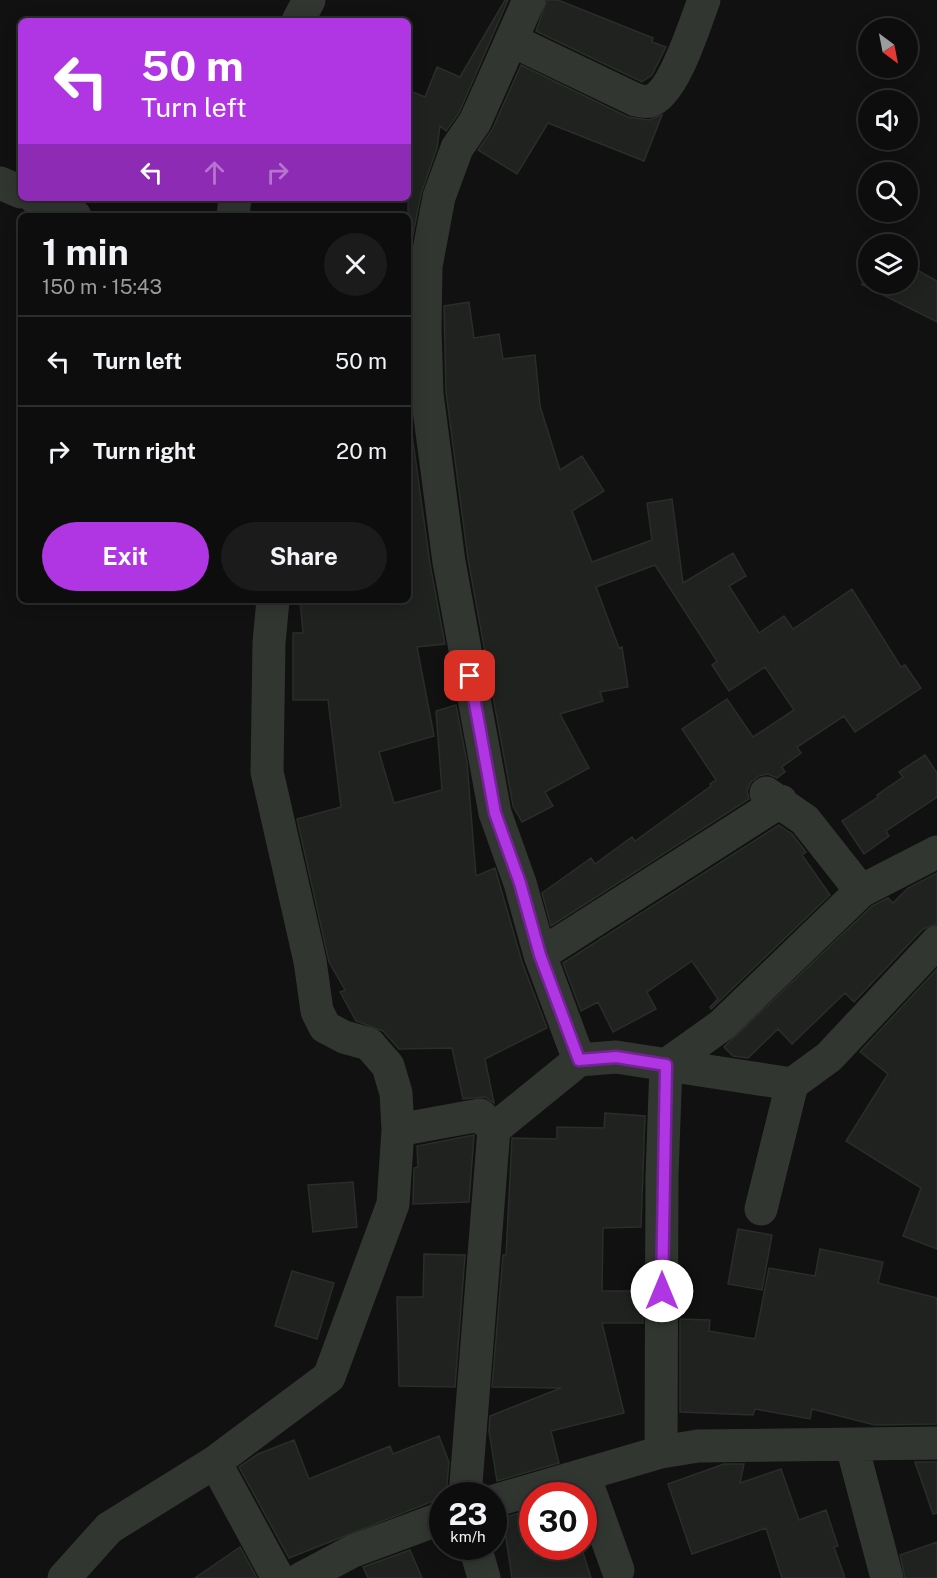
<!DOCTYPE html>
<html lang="en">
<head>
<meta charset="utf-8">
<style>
	:root { --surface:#0c0d0c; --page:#1a1b1a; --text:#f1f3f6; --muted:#9a9c9d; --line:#2c2d2d; --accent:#b136e3 }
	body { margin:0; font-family:"Public Sans",sans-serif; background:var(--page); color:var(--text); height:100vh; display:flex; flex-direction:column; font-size:22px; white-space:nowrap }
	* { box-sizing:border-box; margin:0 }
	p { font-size:20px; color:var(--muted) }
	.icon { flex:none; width:33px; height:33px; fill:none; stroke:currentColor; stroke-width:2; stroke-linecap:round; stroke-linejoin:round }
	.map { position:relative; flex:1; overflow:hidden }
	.sheet { position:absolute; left:18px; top:213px; width:393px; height:390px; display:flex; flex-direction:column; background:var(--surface); border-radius:9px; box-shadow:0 3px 15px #0003,0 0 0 2px var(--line) }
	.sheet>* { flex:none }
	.banner { position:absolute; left:18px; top:18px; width:393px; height:183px; border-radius:9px; box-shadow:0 3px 15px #0003,0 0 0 2px var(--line); background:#b136e3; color:#fff; overflow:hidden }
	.needle { width:39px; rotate:148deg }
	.buttons { position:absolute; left:858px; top:18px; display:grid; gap:12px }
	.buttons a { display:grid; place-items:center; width:60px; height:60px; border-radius:50%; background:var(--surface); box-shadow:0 3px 15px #0003,0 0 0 2px var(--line); font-size:30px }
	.speed { position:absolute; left:429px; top:1482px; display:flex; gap:12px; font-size:30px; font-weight:700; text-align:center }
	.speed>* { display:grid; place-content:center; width:78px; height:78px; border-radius:50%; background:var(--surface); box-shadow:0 3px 15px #0003,0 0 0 2px var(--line); line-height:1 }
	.speed small { font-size:15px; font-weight:400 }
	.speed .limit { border:9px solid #d22; background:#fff; color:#111 }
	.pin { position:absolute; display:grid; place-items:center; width:51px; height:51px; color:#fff; margin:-26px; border-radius:12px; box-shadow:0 3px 9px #0006 }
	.me { position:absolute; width:66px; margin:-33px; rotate:0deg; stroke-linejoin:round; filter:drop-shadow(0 0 4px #0008) }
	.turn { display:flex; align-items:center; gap:21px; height:126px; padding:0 24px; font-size:27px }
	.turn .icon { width:78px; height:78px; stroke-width:2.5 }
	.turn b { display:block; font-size:42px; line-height:51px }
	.lanes { display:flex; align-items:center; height:57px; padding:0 24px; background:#0003; justify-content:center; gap:30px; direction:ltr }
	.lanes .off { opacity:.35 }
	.round { display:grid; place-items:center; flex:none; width:63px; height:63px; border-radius:32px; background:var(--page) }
	.headline { display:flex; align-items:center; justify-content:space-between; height:102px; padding:0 24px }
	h1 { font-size:36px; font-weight:700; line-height:45px }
	.cta { display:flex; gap:12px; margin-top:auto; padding:12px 24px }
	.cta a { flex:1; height:69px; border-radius:36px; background:var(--accent); color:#fff; font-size:24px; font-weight:700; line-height:69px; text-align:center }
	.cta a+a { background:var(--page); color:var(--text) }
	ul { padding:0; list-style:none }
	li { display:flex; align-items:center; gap:18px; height:90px; padding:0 24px; border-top:2px solid var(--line) }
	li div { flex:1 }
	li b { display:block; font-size:22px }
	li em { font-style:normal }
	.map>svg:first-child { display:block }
	.building { fill:#202220; stroke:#2a2d2a; stroke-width:1.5 }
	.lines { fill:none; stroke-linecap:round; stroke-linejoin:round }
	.minor { stroke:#323631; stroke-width:33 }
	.route-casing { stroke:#732394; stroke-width:15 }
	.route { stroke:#b136e3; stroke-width:10 }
</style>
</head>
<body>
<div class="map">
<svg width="937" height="1578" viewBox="0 0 937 1578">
	<rect width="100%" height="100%" fill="#101110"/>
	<path class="building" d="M505 0H508L459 113 446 131 440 126 437 148 421 194 412 240H408V90L425 97 437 67 460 77Z
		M547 0H558L653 38 652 42 666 47 652 75 642 82 536 31Z
		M521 65 628 117 649 120 662 115 644 161 548 123 517 174 478 150 492 130Z
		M908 265 937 281V322L861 284H908Z
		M469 302 474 338 499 334 503 359 535 355 540 406 560 470 582 456 604 491 572 511 592 562 652 540 647 503 672 499 683 583 733 553 746 576 729 586 759 633 784 616 793 629 852 589 901 667 905 665 921 688 855 732 844 716 797 747 801 753 782 767 785 772 777 778 768 774 759 776 751 782 747 791 749 799 551 926 542 893 591 858 595 864 632 837 635 841 711 786 710 784 716 780 682 729 727 699 753 737 794 710 765 667 729 691 712 665 717 661 655 565 596 587 619 648 622 647 628 687 600 692 603 701 560 714 589 768 545 792 553 806 522 822 513 806 468 559 446 392 444 306Z
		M408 405 430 564 445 644 417 647 434 736 379 752 394 803 442 790 436 711 456 705 467 762 476 876 495 868 522 962 547 1028 485 1059 494 1103 485 1097 463 1099 452 1048 399 1049 383 1031 356 1021 340 992 345 990 329 962 297 819 341 807 328 700H293V633H303L300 600H408Z
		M925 755 937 773V797L886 831 889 836 864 854 842 821 878 797 877 795 903 777 899 772Z
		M779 825 792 834 806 852 802 855 830 895 711 1009 710 1007 718 999 692 961 647 992 656 1009 613 1032 598 1002 581 1011 563 963Z
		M937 873V924L923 929 854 1002 845 993 792 1044 778 1029 748 1058 733 1056 724 1047 872 906 888 898 893 903 908 888Z
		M937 969V1249L903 1236 921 1188 846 1141 888 1074 860 1052Z
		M605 1113 645 1116 641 1227 603 1228 602 1291H643V1323H602L624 1413 551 1431 559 1463 497 1481 489 1431 490 1416 561 1388 492 1387 503 1255H506L512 1138 557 1139V1127L604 1128Z
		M474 1135 469 1202 413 1204 414 1168 418 1167 417 1146Z
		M353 1182 357 1227 313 1232 308 1185Z
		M738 1229 772 1235 762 1290 728 1284Z
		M820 1249 883 1262 878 1283 937 1298V1424L875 1425 812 1409 810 1419 755 1409 753 1415 680 1412V1319L710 1320 709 1331 755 1339 769 1268 815 1276Z
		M424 1254 465 1255 455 1387 399 1386 397 1297H423Z
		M292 1271 334 1283 317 1339 275 1326Z
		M439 1436 449 1462 446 1496 289 1558 239 1467 258 1454 294 1440 309 1479 390 1446 393 1454Z
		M915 1462H937V1513L933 1514Z
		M724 1464H744L740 1483 781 1469 799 1520 826 1510 838 1546 834 1547 845 1578H782L766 1528 692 1554 668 1484Z
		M532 1509V1546H581L591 1578H512L503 1518Z
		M937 1542V1578H905L900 1555Z
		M240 1547 257 1578H195Z
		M410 1550 422 1578H368L363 1567Z"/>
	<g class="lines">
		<path class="minor" d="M529 0 475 122 457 148 439 197 426 266 425 329 427 394 449 562 495 813 520 883 540 955
			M298 21 309 0
			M513 41 636 100C640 101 647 102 650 101 674 94 695 23 704 0
			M0 183 21 192
			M35 198 75 216
			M233 216 235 198
			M273 600 269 643 267 772 310 961 317 1011 325 1027 344 1037 369 1044 388 1066 396 1093 398 1130
			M861 891 937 852
			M579 1060 540 955 781 801
			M761 1209 792 1084 829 1057 937 942
			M852 1446 887 1578
			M661 1452 662 1176 666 1065 722 1025 861 891 805 820 766 793
			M584 1475 618 1570
			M465 1496 494 1129 579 1060 616 1057 792 1084
			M494 1501 661 1452 698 1446 937 1443
			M475 1546 484 1578
			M64 1578 109 1528 215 1462
			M278 1578 215 1462 329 1377 393 1204 398 1130 480 1115 494 1129
			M302 1578 353 1551 442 1518"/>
	</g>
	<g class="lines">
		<g class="route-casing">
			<path id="route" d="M470 676 495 813 520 883 540 955 579 1060 616 1057 666 1065 662 1291"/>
		</g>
		<use href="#route" class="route"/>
	</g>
</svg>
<div class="buttons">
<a><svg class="needle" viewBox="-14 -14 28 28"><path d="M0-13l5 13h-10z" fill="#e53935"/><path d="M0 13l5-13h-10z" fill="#9a9c9d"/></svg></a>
<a><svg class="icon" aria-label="sound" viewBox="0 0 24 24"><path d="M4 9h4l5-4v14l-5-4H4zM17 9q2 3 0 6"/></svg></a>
<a><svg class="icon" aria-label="search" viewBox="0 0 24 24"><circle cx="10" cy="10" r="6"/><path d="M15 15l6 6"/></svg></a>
<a><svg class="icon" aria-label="layers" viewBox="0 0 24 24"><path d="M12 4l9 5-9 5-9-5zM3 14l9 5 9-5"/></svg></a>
</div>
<div class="speed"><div>23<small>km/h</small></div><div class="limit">30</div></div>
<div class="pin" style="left:470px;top:676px;background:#d93025"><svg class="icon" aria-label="arrive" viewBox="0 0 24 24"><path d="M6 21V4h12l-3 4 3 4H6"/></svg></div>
<svg class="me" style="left:662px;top:1291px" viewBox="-20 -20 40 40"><circle r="19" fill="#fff"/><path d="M0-13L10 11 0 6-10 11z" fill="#b136e3"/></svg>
<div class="banner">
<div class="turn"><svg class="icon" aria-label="left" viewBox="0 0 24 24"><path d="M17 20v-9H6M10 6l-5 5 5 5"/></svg><div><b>50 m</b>Turn left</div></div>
<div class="lanes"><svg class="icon" aria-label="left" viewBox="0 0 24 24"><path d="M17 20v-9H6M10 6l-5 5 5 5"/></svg><svg class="icon off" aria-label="ahead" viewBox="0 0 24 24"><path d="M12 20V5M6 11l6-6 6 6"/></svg><svg class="icon off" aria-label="right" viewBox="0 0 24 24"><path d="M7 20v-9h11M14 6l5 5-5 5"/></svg></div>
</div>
<section class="sheet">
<div class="headline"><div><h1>1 min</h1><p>150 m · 15:43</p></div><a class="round"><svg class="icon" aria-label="close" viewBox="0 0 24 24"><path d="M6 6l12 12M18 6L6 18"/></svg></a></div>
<ul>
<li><svg class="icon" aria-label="left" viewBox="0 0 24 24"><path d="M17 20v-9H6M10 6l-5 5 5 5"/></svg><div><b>Turn left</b></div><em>50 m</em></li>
<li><svg class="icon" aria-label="right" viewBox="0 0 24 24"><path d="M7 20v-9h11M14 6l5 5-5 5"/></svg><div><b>Turn right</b></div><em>20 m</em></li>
</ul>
<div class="cta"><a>Exit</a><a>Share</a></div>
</section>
</div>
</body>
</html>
